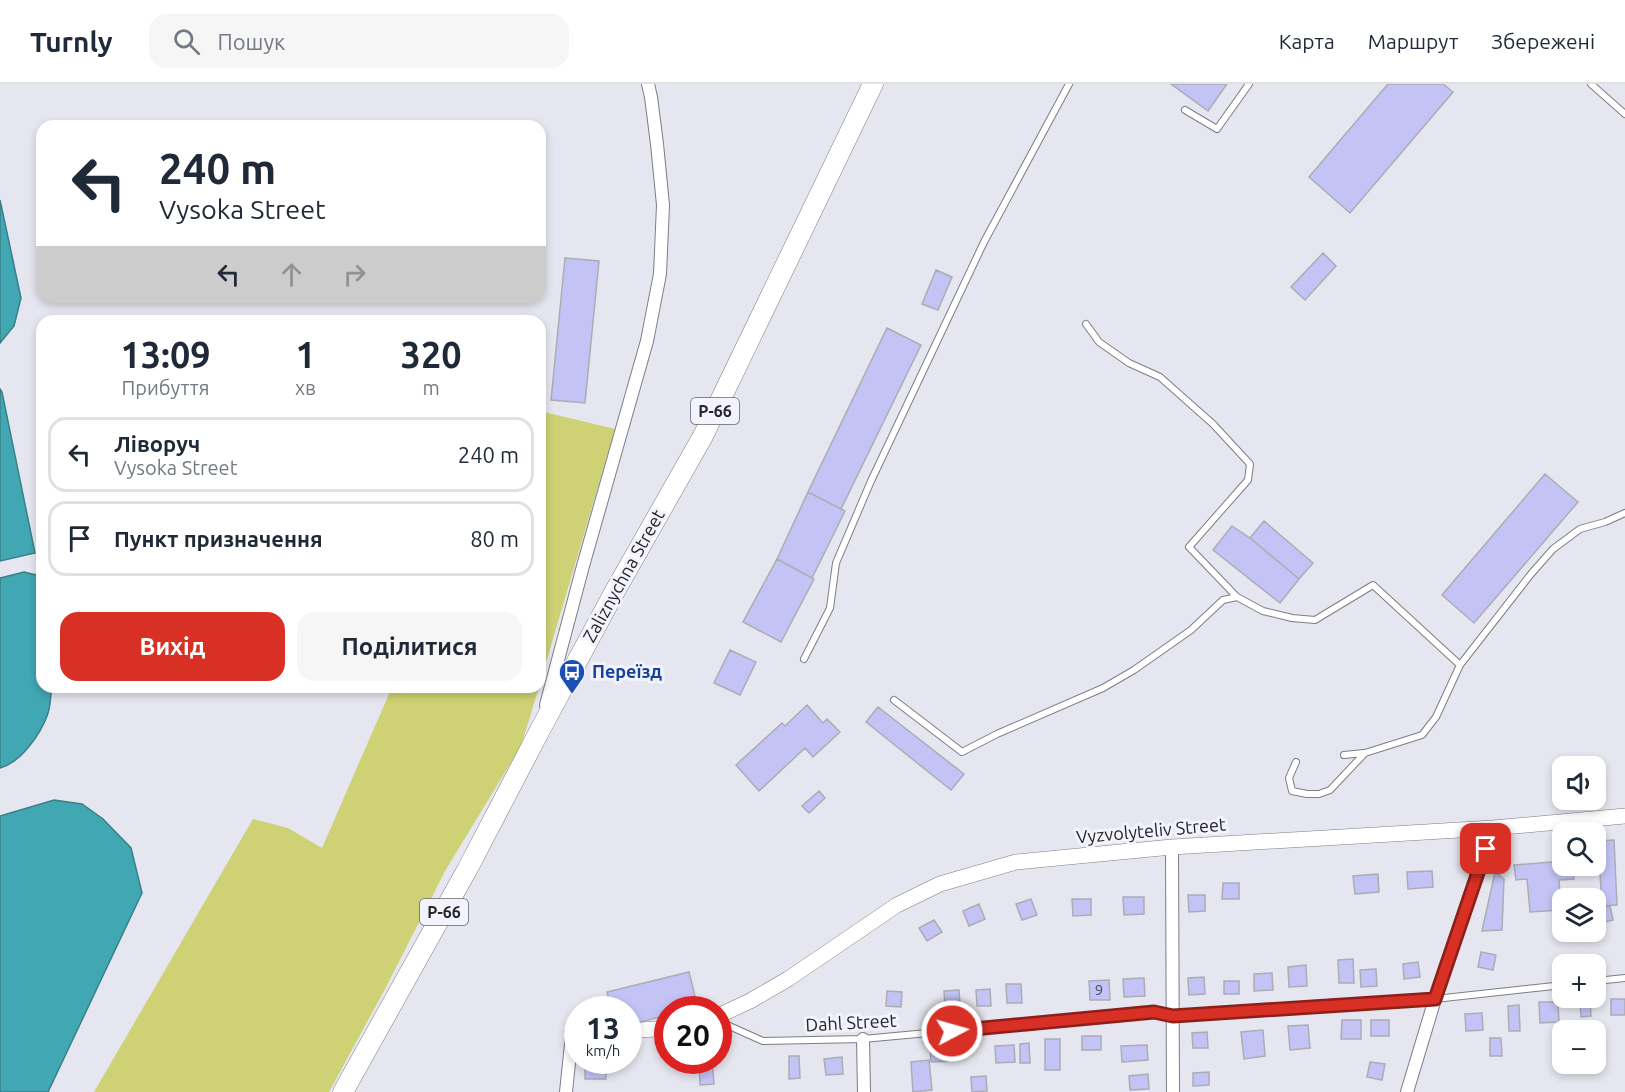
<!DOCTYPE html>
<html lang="uk">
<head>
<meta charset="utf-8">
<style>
	:root { --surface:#fff; --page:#f6f6f7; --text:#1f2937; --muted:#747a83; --line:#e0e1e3; --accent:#d93025 }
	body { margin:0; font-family:Ubuntu,sans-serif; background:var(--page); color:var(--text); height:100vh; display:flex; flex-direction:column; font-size:22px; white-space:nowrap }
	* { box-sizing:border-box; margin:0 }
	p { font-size:20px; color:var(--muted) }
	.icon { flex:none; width:33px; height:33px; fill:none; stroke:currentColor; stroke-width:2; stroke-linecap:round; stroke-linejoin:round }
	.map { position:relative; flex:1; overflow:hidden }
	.drawer { position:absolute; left:36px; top:231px; width:510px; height:378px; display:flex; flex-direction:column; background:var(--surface); border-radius:18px; box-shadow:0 3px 9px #0003 }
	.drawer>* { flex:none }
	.top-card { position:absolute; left:36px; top:36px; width:510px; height:183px; border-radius:18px; box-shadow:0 3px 9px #0003; background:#fff; color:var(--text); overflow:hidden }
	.buttons { position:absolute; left:1552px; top:672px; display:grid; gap:12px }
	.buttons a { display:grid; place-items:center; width:54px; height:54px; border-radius:12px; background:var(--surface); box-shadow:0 3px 9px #0003; font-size:30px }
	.speed { position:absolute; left:564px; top:912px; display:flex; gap:12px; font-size:30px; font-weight:700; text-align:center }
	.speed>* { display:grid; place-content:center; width:78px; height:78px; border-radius:50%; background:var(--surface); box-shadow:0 3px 9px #0003; line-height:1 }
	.speed small { font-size:15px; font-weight:400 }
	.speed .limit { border:9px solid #d22; background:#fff; color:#111 }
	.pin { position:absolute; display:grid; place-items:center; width:51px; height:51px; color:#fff; margin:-26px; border-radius:12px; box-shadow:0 3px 9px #0006 }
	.me { position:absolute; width:66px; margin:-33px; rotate:84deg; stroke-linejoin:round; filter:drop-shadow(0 0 4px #0008) }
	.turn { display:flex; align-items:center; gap:21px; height:126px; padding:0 24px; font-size:27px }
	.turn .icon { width:78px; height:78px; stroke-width:2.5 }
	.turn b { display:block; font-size:42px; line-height:51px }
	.lanes { display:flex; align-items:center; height:57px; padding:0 24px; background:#0003; justify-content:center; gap:30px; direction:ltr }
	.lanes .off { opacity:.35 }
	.eta { display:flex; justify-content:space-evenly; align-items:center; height:102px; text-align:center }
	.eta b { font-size:36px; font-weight:600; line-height:42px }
	.cta { display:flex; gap:12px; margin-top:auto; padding:12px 24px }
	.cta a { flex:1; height:69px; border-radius:18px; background:var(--accent); color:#fff; font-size:24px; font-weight:600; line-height:69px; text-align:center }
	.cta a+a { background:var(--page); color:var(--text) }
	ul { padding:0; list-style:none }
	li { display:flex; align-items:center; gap:18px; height:75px; margin:0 12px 9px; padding:0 12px; border:3px solid var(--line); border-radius:18px }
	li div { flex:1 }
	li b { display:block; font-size:22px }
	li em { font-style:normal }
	header { display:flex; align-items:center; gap:36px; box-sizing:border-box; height:84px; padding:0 30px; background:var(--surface); border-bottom:2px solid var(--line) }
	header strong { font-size:28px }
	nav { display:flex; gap:33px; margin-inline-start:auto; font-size:21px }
	.search { width:420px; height:54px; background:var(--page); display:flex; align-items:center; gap:15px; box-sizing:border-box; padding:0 21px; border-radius:18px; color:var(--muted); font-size:22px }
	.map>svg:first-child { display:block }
	.green { fill:#ced174 }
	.water { fill:#41a7b2; stroke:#398089; stroke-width:1.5 }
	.building { fill:#c3c3f5; stroke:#acacb5; stroke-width:1.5 }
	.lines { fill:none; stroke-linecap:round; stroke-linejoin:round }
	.service-casing { stroke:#7d7d86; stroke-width:8 }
	.minor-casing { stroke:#7d7d86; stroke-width:14 }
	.tertiary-casing { stroke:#7d7d86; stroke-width:16 }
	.primary-casing { stroke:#7d7d86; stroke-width:21 }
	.service { stroke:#fff; stroke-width:6 }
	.minor { stroke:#fff; stroke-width:12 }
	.tertiary { stroke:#fff; stroke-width:15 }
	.primary { stroke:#fff; stroke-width:20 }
	.route-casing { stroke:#8d1f18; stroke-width:15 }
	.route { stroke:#d93025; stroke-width:10 }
	.labels { text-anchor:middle; stroke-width:6; stroke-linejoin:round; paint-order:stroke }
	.number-label { font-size:15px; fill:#4c4c5c }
	.shield { fill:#f3f3fd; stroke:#636369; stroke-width:1.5 }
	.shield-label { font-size:16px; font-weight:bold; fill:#252529 }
	.street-label { font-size:18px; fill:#252529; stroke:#f3f3fd }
	.transit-label { font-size:18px; font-weight:bold; fill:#164399; stroke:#f3f3fd; text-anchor:start }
</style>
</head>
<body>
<header>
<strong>Turnly</strong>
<div class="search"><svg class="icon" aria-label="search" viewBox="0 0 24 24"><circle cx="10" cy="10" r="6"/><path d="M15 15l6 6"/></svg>Пошук</div>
<nav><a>Карта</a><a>Маршрут</a><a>Збережені</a></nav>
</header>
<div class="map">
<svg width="1625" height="1008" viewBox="0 0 1625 1008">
	<rect width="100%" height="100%" fill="#e6e6f0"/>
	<path class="green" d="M540 327 615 345 540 599Z
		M392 603H539L521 662 445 787 385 905 329 1008H94L253 735 288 744 322 764Z"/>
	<path class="water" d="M0 116 21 214 14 242 0 259Z
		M0 305 2 308 35 469 0 477Z
		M24 488 36 491 42 498V603H52C50 612 51 623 47 632 40 651 20 679 0 684V494Z
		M54 716 82 720 103 735 131 764 142 809 48 1008H0V732Z"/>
	<path class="building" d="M1171 0H1227L1208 27Z
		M1388 0H1443L1453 8 1350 129 1309 93Z
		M1323 169 1336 182 1305 216 1291 203Z
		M565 174 599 177 585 319 551 316Z
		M936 186 952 193 938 226 922 220Z
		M887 244 921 261 841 425 808 408Z
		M1545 390 1578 418 1474 539 1442 511Z
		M808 408 845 427 812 494 777 475Z
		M1264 437 1313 479 1299 495 1250 454Z
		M1232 442 1250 454 1299 495 1280 519 1213 466Z
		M777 475 814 495 781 558 743 538Z
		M730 566 756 578 740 611 714 599Z
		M807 621 823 639 827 635 840 648 813 673 805 664 759 707 736 681 782 639 785 642Z
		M878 623 964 690 951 706 866 638Z
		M819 707 825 714 809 729 802 722Z
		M1614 756 1617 821 1602 822 1598 757Z
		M1563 777V782H1572L1574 795 1559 796 1561 826 1530 828 1527 795 1516 796 1514 781Z
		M1432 787 1433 803 1408 805 1407 788Z
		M1495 788 1504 795 1502 846 1482 847Z
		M1378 790 1379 808 1355 810 1353 792Z
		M1223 799H1239V815H1222Z
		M1188 811H1205V827L1189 828Z
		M1123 813H1144V830L1124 831Z
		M1031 815 1037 831 1022 836 1016 820Z
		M1072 815H1091V831L1073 832Z
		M979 820 985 835 969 842 963 827Z
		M1610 822 1613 836 1596 840V825Z
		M1563 833 1564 848 1557 849 1553 836Z
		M934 836 942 848 927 857 919 844Z
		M1481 868 1496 871 1493 886 1478 883Z
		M1353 875 1354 899H1339L1338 876Z
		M1418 878 1420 893 1404 895 1403 880Z
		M1306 881 1307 902 1289 903 1288 883Z
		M1376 885 1377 902 1361 903 1360 886Z
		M689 888 698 924 668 926V931L628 941V926H612L607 908Z
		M1272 889 1273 906 1254 907V890Z
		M1204 893 1205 910 1189 911 1188 894Z
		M1144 894 1145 912 1124 913 1123 895Z
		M1109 896 1110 916H1090L1089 897Z
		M1224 897H1239V910H1224Z
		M1006 900H1021L1022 919H1007Z
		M990 905 991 922H977L976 906Z
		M959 906 960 921 945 922 944 907Z
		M887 907 902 908 901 923 886 922Z
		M1611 915H1625V931H1611Z
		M1590 916 1591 932 1581 933 1580 917Z
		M1539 918H1558L1559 938 1540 939Z
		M1519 921 1520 947H1509L1508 922Z
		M1482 929 1483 946 1466 947 1465 930Z
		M1342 936H1361V955H1341Z
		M1371 936H1389V952H1371Z
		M1308 941 1310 964 1290 966 1288 942Z
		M1263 946 1265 972 1244 975 1241 948Z
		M1207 948 1208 964H1193L1192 949Z
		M1082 952H1101V966H1082Z
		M1490 954H1501L1502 972H1490Z
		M1045 955H1060V986H1045Z
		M1029 959 1030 979H1020V960Z
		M1014 961 1015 978 996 979 995 962Z
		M1147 961 1148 976 1122 978 1121 962Z
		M946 962 948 977 931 978 930 963Z
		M789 972H799L800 994 789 995Z
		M842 973 843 990 826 991 824 975Z
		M699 976H712L714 1000 700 1001Z
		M929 976 932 1006 913 1008 911 978Z
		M1370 978 1385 980 1382 996 1367 993Z
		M606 979V995H585V980Z
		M1209 988V1001L1193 1002V989Z
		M1148 990 1149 1005 1130 1006 1129 992Z
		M986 992 987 1007 972 1008 971 993Z"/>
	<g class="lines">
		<g class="service-casing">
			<path id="service" d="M1591 0 1625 30
				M1185 26 1217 45 1249 0
				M1086 240 1099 258 1129 279 1160 293 1213 340 1250 380 1248 396 1189 463 1237 513
				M804 575 830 524 836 479 871 397 984 158 1069 0
				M894 616 962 668 997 650 1103 604 1134 586 1191 546 1223 516 1237 513 1263 527 1292 534 1315 536 1373 501 1460 581
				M1344 671 1364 669
				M1296 678 1289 694 1292 707 1307 710H1319L1330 706 1365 669 1422 651 1436 633 1460 581 1531 490 1553 465 1580 445 1605 438 1625 429
				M1596 897 1625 894
				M718 937 763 957 863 955 1154 928 1173 931 1435 915 1563 901"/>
		</g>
		<g class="minor-casing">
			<path id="minor" d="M546 621 583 482 647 257 660 190 663 121 657 60 651 13 648 0
				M1172 763 1173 1008
				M863 955 864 1008
				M566 1008 572 950
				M1407 1008 1435 915 1493 744"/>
		</g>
		<g class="tertiary-casing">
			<path id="tertiary" d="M718 932 750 917 788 895 897 821 940 800 1016 778 1172 763 1493 744 1625 732
				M628 947 668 944
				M572 950H578"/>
		</g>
		<g class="primary-casing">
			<path id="primary" d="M343 1008 468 784 540 646 615 507 703 352 873 0"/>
		</g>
		<use href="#service" class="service"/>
		<use href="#minor" class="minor"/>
		<use href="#tertiary" class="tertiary"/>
		<use href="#primary" class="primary"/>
	</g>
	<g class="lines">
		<g class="route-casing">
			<path id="route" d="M952 947 1154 928 1173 932 1435 915 1486 765"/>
		</g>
		<use href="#route" class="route"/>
	</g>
	<defs>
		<g id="bus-pin" transform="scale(1.35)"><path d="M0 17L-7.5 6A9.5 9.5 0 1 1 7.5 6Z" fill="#1a4fb4" stroke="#f3f3fd"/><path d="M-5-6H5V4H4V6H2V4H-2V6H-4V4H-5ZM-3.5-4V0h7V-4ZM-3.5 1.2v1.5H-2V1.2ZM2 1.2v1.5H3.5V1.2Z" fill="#fff"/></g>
	</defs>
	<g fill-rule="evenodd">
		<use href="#bus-pin" x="572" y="588"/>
	</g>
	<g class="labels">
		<g class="number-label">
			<text x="1099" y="911">9</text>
		</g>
		<g class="shield">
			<rect x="691" y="314" width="48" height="26" rx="4.5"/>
			<rect x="420" y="815" width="48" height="26" rx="4.5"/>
		</g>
		<g class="shield-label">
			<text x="715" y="333">Р-66</text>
			<text x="444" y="834">Р-66</text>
		</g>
		<g class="street-label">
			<text transform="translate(624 492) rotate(-61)" y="6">Zaliznychna Street</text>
			<text transform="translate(1151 747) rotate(-5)" y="6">Vyzvolyteliv Street</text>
			<text transform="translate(851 939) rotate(-3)" y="6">Dahl Street</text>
		</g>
		<g class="transit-label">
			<text x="592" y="594">Переїзд</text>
		</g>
	</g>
</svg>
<div class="buttons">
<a><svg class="icon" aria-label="sound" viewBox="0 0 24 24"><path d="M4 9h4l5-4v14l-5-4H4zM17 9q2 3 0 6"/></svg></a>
<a><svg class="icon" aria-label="search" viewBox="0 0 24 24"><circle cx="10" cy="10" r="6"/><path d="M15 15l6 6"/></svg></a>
<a><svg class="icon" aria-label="layers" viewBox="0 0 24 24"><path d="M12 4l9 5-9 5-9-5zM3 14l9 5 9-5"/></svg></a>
<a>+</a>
<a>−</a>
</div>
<div class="speed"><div>13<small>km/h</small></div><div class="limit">20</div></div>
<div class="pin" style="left:1486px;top:765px;background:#d93025"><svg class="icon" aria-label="arrive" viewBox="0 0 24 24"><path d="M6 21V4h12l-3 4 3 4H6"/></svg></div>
<svg class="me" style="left:952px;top:947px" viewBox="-20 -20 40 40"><circle r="17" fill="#d93025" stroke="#fff" stroke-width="3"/><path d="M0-11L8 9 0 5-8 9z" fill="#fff"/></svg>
<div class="top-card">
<div class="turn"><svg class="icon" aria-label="left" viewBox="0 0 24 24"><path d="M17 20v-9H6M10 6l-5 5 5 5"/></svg><div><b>240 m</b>Vysoka Street</div></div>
<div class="lanes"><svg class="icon" aria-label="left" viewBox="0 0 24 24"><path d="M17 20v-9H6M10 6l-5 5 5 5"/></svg><svg class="icon off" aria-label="ahead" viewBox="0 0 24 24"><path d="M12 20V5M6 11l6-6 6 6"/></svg><svg class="icon off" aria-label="right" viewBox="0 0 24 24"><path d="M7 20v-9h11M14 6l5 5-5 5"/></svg></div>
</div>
<section class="drawer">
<div class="eta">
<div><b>13:09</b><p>Прибуття</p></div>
<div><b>1</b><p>хв</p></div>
<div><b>320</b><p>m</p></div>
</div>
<ul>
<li><svg class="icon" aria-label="left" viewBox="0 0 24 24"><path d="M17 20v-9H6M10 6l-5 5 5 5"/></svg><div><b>Ліворуч</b><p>Vysoka Street</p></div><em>240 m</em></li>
<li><svg class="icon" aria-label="arrive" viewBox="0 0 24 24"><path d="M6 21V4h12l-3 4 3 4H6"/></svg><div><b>Пункт призначення</b></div><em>80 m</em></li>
</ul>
<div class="cta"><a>Вихід</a><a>Поділитися</a></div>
</section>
</div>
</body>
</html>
